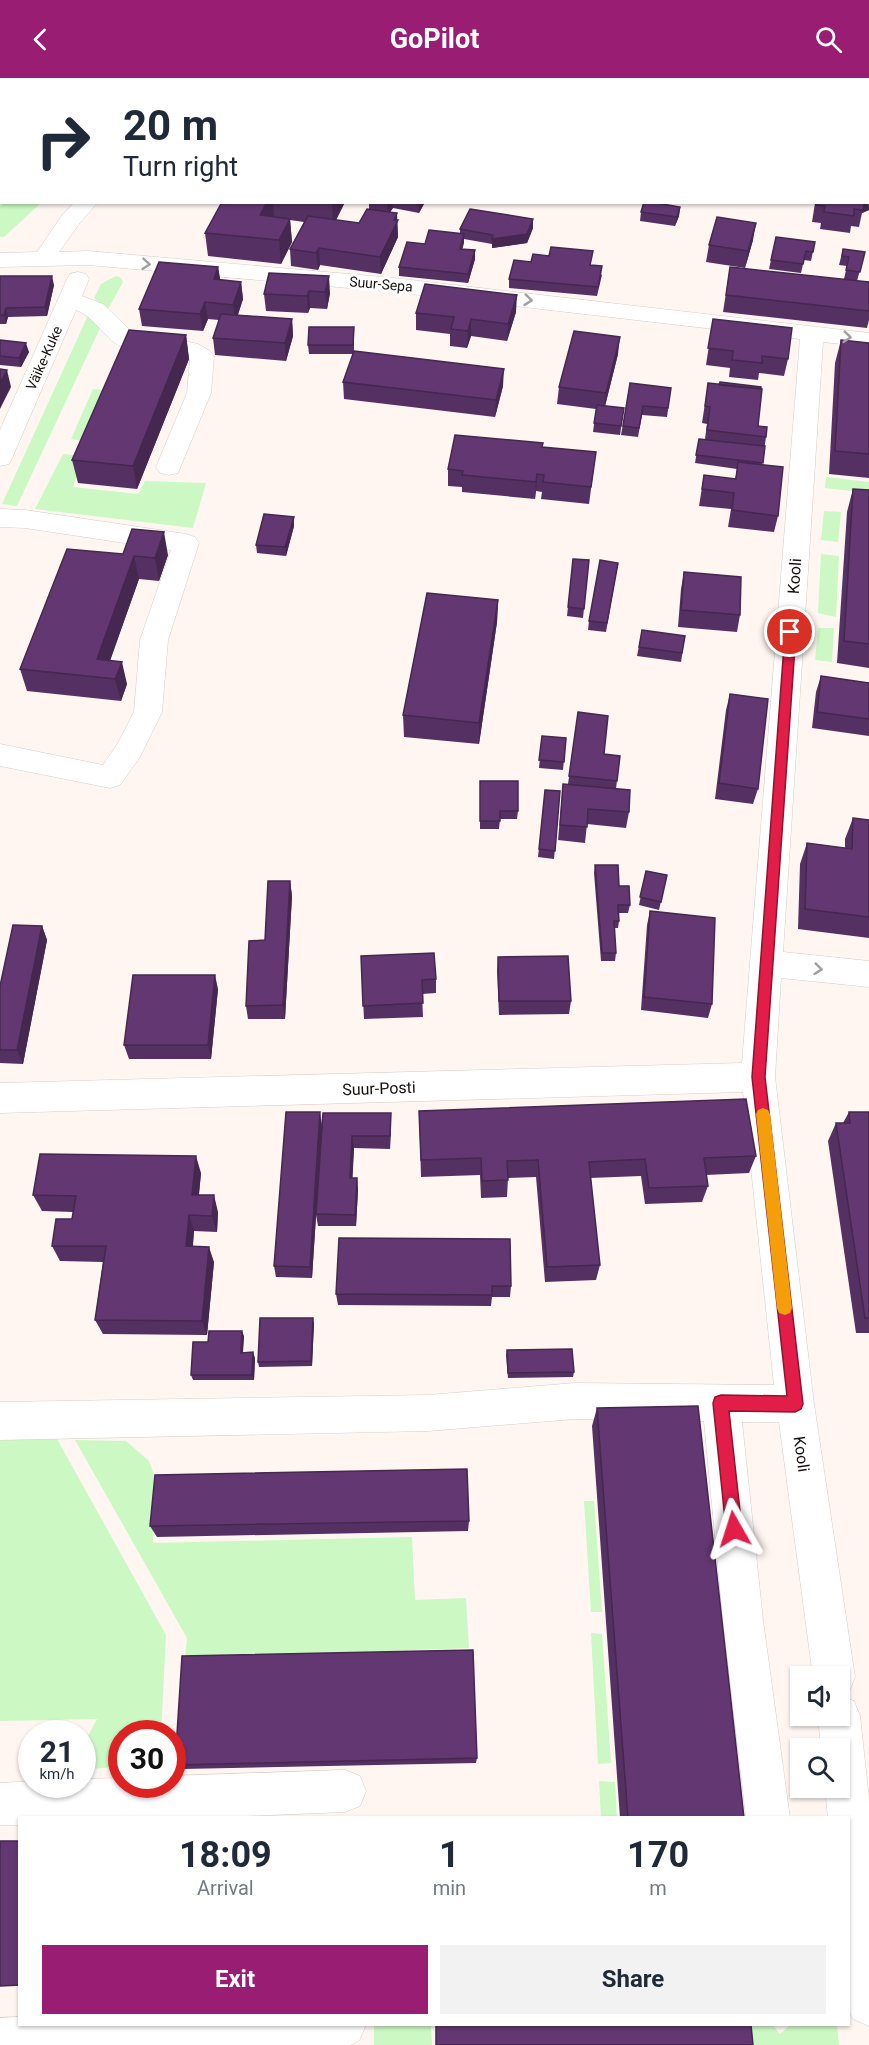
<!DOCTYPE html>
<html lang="en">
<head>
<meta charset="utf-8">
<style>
	:root { --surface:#fff; --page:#f2f2f3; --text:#1f2937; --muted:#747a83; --accent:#9a1d74 }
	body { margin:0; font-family:Roboto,sans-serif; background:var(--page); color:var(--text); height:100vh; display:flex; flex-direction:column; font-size:22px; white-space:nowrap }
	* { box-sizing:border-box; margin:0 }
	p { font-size:20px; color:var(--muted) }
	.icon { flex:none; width:33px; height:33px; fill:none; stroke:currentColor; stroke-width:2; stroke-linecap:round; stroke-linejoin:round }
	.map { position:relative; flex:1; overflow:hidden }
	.panel { position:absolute; left:18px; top:1738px; width:832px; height:210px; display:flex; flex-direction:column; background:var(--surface); border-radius:0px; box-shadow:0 2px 4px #0004 }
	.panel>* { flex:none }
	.hud { position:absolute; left:0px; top:0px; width:870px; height:126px; box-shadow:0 2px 4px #0004; background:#fff; color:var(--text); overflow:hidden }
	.controls { position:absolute; left:790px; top:1588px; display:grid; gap:12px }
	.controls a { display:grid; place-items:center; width:60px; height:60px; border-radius:0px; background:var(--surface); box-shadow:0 2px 4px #0004; font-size:30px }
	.speed { position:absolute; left:18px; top:1642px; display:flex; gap:12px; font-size:30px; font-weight:700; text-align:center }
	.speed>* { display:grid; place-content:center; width:78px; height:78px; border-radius:50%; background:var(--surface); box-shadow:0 2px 4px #0004; line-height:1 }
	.speed small { font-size:15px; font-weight:400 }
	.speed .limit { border:9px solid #d22; background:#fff; color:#111 }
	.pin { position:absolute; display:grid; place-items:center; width:51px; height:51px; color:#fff; margin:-26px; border:3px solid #fff; border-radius:50%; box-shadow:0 2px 6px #0007 }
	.me { position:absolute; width:66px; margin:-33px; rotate:354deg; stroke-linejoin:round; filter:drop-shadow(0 0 4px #0008) }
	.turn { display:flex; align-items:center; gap:21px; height:126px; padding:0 24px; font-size:27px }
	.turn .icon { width:78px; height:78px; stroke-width:2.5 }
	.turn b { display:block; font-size:42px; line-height:51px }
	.eta { display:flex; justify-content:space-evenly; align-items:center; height:102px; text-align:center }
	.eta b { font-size:36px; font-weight:700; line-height:42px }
	.cta { display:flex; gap:12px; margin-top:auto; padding:12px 24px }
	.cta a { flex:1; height:69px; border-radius:0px; background:var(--accent); color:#fff; font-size:24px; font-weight:700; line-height:69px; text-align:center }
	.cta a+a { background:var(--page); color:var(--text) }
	header { display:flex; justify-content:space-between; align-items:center; height:78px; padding:0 24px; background:var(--accent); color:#fff; font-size:27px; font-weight:700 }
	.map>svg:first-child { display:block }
	.green { fill:#cbf8c3 }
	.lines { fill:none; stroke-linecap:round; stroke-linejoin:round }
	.minor-casing { stroke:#d6ccc7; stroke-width:1 }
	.minor { fill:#fff; fill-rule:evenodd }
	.wall { fill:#553062 }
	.shaded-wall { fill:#452750 }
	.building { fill:#633872; stroke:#452750; stroke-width:1.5 }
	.oneway { stroke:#a19f9f }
	.route { fill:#e11d48; stroke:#92132f; stroke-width:1.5 }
	.slow { fill:#f59e0b }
	.labels { text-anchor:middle; stroke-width:6; stroke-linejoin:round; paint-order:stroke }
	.far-street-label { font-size:14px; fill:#14100f; stroke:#fff }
	.street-label { font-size:16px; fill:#14100f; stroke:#fff }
</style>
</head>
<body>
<header><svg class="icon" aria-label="back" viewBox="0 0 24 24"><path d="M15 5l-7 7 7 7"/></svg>GoPilot<svg class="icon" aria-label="search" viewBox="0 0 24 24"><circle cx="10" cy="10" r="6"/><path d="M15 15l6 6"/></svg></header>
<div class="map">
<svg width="869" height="1967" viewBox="0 0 869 1967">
	<rect width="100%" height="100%" fill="#fff6f2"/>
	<path class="green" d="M0 0H132L2 2V124L41 125 4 159H0Z
		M116 198 121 200 123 204 107 233 94 220 101 206Z
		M90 233 101 248 17 428 2 426Z
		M93 311 112 313 90 364 71 361Z
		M63 376 84 378 73 409 138 416 145 403 206 405 193 450 35 431Z
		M826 399 869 404V415L825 410Z
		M824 433 841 434 838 464 821 462Z
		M821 476 839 478 836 539 818 535Z
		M818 550H834L832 584 815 582Z
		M0 1360 57 1361 166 1557 161 1656H122L121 1688 83 1692V1667L97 1641 0 1643Z
		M75 1362 126 1363 149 1383 156 1402 153 1465 412 1459 415 1522 466 1520 469 1570 185 1581 187 1560Z
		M584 1423H594L602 1534H591Z
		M591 1555 602 1556 611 1685 598 1686Z
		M599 1703 615 1704 617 1740H601Z
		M374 1947H431L432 1967H374Z
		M743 1947H773L780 1956 790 1947H837L839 1967H745Z"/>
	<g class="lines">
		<g class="minor-casing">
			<path id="minor" d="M233 0H253L232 2Z
				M868 58H869V71H868Z
				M75 124H98L79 146 59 174 88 173 394 200 869 255V269L823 264 783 874 869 883V909L781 900 775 999 814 1326 855 1599 849 1614 840 1617V1599H813L779 1344H742L763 1542 790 1740H746L723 1542 704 1343 575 1341 428 1353 0 1362V1324L428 1317 575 1305 774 1307 743 1014 0 1035V1005L742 985 800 261 394 214 88 187 0 189V175L37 174 63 136Z
				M78 194 86 196 89 201 82 218 103 226 135 257 172 260 198 266 210 273 214 278 211 315 178 395 169 397 160 395 156 389 187 315 190 281C168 268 137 277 120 268 103 259 95 239 76 232L12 380 9 386 0 388V352L67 201 70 196Z
				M0 431 25 432 186 456 195 459 199 465 168 562 162 634 140 679 120 707 110 710 0 688V666L103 687 118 665 134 634 140 562 171 472 25 450 0 449Z
				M840 1618 854 1623 860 1638 869 1720V1948L853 1941 849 1932V1740H828L825 1710H840V1671H821L818 1638H840Z
				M345 1692 360 1698 366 1713 360 1728 345 1734 197 1740H20V1747H0V1705L32 1703V1707H82V1701L122 1700V1707H172V1698Z
				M20 1939V1947H366L359 1963 350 1967H0V1940Z"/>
		</g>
		<use href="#minor" class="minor"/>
	</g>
	<path class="wall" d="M146 0H228L229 1 146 2Z
		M547 0H679L684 2H547Z
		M222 124H345L336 142 359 145 369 131V126L362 124H425L419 135 393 130 390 134 397 142 398 159 381 196 320 187 318 192 291 188 290 171 304 144 290 142 292 164 281 186 208 178 205 155Z
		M814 124H868L869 132 862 135 859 149 851 148 850 155 820 151 821 145 812 144 815 125Z
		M680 129 679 138 675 148 640 143 641 134Z
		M533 150 527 165 492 170V166L464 161 462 171 475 181 468 205 399 198V189L460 156V151Z
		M776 159 815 164 811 183 804 182 801 195 769 191Z
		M753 162 745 190 706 184 709 167Z
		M843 171 865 174 857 203 869 204V242L867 250 723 234 730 189 856 203 844 201 847 188 839 187Z
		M531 184 591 187 602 197 597 218 509 210V201Z
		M218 189 220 202 241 204 243 221 238 237 292 241 293 258 286 283 215 277 213 260 219 242 208 241 203 253 142 248 139 231Z
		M269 195 330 215 327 231 310 230 308 235 266 233 264 216Z
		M0 198 54 207 47 238 8 239 6 246H0Z
		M516 234 507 263 471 258 467 270 450 268V256L416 252V235Z
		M713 241 788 281 784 298 759 295 758 302 729 299 730 290 706 287Z
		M354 249V274L503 308 495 339 344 321 343 304 353 276H309L308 267Z
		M186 257 189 281 137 411 78 405 72 382Z
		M0 262 29 274 21 289 0 287Z
		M841 262 869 265V400L829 396 835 285Z
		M618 276 605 328 624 330 620 357 593 354 596 331 557 326 559 309Z
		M630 305 671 310 667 339 642 337 638 359 621 357Z
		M708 305 758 348 766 359 762 386 778 438 774 454 728 449 731 431 699 428 704 397 735 401 737 391 695 385 699 361H705L707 346 702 345Z
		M543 369 596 374 589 426 541 421 542 414 536 413 535 421 462 414V409L448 408V391Z
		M853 411 869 412V590L837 585 847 434Z
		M294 448 286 478 257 475 256 467Z
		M123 476 168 477 159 503 139 501 110 582 127 606 121 623 27 613 20 591Z
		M573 481 589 482 583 540 567 538Z
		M618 485 606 554 588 552 589 543Z
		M684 494 740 537 737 554 678 549 681 511Z
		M498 522 497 544 479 666 404 659 403 637Z
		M642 552 685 558 681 584 637 578Z
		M821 598 869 605V658L812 650 816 614Z
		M730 616 758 711 753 726 715 721 726 632Z
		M578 634 604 676 620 678 616 711 629 734 626 750 587 746 585 765 558 762 563 706H568Z
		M542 658 566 660 563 692 539 690Z
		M480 703 518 733 517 741H500L499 751H480Z
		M545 712 560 713 554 781 538 779Z
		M853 740 869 742V860L798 851 800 786 807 765 845 770V761Z
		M595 787 619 808 630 827 628 835H619V843L618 850H614L616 875 615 883H601L594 795Z
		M646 793 667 797 659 832 639 827Z
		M290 803 292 818 285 941H248L246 928 265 862Z
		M650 833 712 926 708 940 641 932 647 847Z
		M42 848 47 862 23 986 0 985V908Z
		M361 878 436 901V915L422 916 423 939 364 941Z
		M498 879 571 923 569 936 499 937 497 893Z
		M218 911 211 981H129L124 967Z
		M419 1033 756 1078 749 1095 706 1097 708 1108 702 1124 645 1126 641 1098 590 1100 600 1187 596 1202 545 1204 536 1099 508 1100 507 1119 481 1120 480 1097 421 1099Z
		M849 1034H869V1255H856L828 1063 836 1045H843Z
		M391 1035 390 1071 354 1070 352 1100H357L358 1112 356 1148H318L316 1137 312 1200 276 1199 274 1188 322 1047Z
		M201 1095 199 1117 218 1134 217 1154 194 1153 193 1168 214 1184 207 1257 103 1256 95 1242 103 1184 60 1183 52 1168 72 1141 73 1134 42 1133 33 1117Z
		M510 1161 511 1208 510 1219H492L491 1228 338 1227 336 1216Z
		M314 1245 312 1288 259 1289 258 1284Z
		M244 1258 243 1275 255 1280 254 1302H193L191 1297 208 1264Z
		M507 1272 574 1294 573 1299 508 1300 506 1277Z
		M597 1330 744 1740H620L592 1348Z
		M469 1443 468 1453 157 1459 150 1448Z
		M477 1680 476 1685 182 1691 175 1687Z"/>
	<path class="shaded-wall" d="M194 0H207V2H194Z
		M216 0H228L229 1 216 2Z
		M868 117 869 132 862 135 863 124H868Z
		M267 124H273L274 139 260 137Z
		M332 124H345L333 148Z
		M387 124H392L393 130 388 137Z
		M419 124H425L419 135Z
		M680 129 679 138 675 148 677 139Z
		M397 135 398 159 381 196 380 179Z
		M290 141 292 164 281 186 279 162Z
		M533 141V150L527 165 492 170V161Z
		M756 145 753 162 745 190 748 173Z
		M464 156V165L460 180V171Z
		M319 170 320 187 318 192 316 175Z
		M475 172V181L468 205V196Z
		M218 189 221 206 214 201Z
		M52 198 54 207 47 238 45 229Z
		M329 198 330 215 327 231 325 214Z
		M241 204 243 221 235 244 233 227Z
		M309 213 310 230 308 235 307 218Z
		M517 217 516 234 507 263 508 246Z
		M205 224 208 241 203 253 200 236Z
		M6 230 8 239 6 246 4 237Z
		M292 241 293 258 286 283 285 265Z
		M471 241V258L467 270 468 253Z
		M186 257 189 281 137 411 133 388Z
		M620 259 618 276 604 332 606 315Z
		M26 265 29 274 21 289 19 280Z
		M504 291 503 308 495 339 496 322Z
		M7 292 11 309 0 331V305Z
		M537 396 536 413 535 421 536 404Z
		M294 439V448L286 478 285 469Z
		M164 454 168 477 159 503 155 480Z
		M134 478 139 501 104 600 97 581Z
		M498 522 497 544 479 666V645Z
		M122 584 127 606 121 623 115 601Z
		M290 803 292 818 285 941 283 927Z
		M42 848 47 862 23 986 17 972Z
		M215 897 218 911 211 981 208 967Z
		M320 1034 322 1047 312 1200 310 1189Z
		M391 1035V1048L390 1071V1058Z
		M352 1058 354 1070 352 1112 350 1100Z
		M196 1078 201 1095 197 1133 192 1117Z
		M357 1100 358 1112 356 1148 355 1137Z
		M214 1117 218 1134 217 1154 212 1138Z
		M189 1137 194 1153 191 1184 186 1168Z
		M209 1169 214 1184 207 1257 202 1243Z
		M313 1240 314 1245 312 1288 311 1283Z
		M242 1253 244 1258 242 1280 241 1275Z
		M253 1274 255 1280 254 1302 252 1297Z"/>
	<path class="building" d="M457 0H485L484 2H455Z
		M590 0H679L684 2H595Z
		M222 124H267L260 137 290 141 279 162 205 155Z
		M644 124H651L680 129 677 139 641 134Z
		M816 124H864L863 132 854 131V138L824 134 825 128 816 127Z
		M367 131 397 135 394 142H398L380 179 319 170 316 175 290 171 308 138 359 145Z
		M470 131 533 141 527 156 492 161 493 157 460 151Z
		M717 139 756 145 748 173 709 167Z
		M429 152 464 156 460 171 475 172 468 196 399 189 407 164 425 166Z
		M776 159 815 164 813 174 806 173 803 186 771 182Z
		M551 169 593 173 590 187 602 188 598 209 509 201 514 182 531 184 533 176 549 178Z
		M843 171 865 174 860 194 846 192 849 179 842 178Z
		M159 184 218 189 214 201 241 204 233 227 205 224 200 236 139 231Z
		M730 189 869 204V233L726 217Z
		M269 195 329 198 325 214 309 213 307 218 264 216Z
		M0 198H52L45 229 6 230 4 237H0Z
		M425 206 517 217 508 246 471 241 468 253 451 251 454 239 416 235Z
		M221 236 292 241 285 265 213 260Z
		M713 241 792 250 788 281 762 278V285L732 282 733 273 708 270Z
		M309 249H354L353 267H308Z
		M129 252 186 257 133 388 72 382Z
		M574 253 620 259 606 315 559 309Z
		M0 262 26 265 19 280 0 278Z
		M841 262 869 265V376L835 373Z
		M354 273 504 291 496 322 343 304Z
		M0 291 7 292 0 305Z
		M720 304 761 309V311L719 307Z
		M630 305 671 310 668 330 643 328 639 350 623 348Z
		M708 305 762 311 758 348 767 349 766 359 707 352 710 329 705 328Z
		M597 327 624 330 621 348 594 345Z
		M455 357 543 365 542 369 596 374 591 409 543 404 544 397 537 396 536 404 462 397 463 393 448 391Z
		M699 361 765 368 763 385 696 377Z
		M738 384 783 389 778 438 732 432 734 415 702 411 704 397 736 401Z
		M853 411 869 412V566L844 563Z
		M264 436 294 439 285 469 256 467Z
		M132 451 164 454 155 480 134 478 97 581 122 584 115 601 20 591 67 471 123 476Z
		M573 481 589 482 584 531 568 529Z
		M600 482 618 485 607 545 589 543Z
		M684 494 741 499 740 537 681 532Z
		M427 515 498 522 479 645 403 637Z
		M642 552 685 558 682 575 639 569Z
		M821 598 869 605V641L817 634Z
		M730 616 768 621 758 711 719 705Z
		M578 634 608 638 604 676 620 678 617 703 569 698Z
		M542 658 566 660 564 684 539 682Z
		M480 703H518V733H500V743H480Z
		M563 706 630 712 629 734 588 731 587 749 560 747Z
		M545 712 560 713 555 773 539 771Z
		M853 740 869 742V839L805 831 807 765 852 771Z
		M595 787H618L619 808H629L630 827H618L619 843H614L616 875H602Z
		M646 793 667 797 661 824 640 819Z
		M268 803H290L283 927 246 928 249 863 265 862Z
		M650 833 715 840 712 926 644 919Z
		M13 847 42 848 17 972H0V908Z
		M434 875 436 901 422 902 423 925 363 928 361 878Z
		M568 878 571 923H499L498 879Z
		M133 897H215L208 967H124Z
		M746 1021 756 1078 704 1080 708 1108 649 1110 645 1081 589 1084 600 1187 547 1189 538 1082 507 1083 508 1102 482 1103 481 1080 421 1082 419 1033Z
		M286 1034H320L310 1189 274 1188Z
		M849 1034H869V1240H865L836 1045H850Z
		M323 1035H391L390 1058H352L350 1100H357L355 1137 316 1136Z
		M40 1076 196 1078 192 1117H214L212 1138 189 1137 186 1168 209 1169 202 1243 95 1242 106 1168H52L56 1141H72L76 1118 33 1117Z
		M339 1160 510 1161 511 1208H492V1217L336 1216Z
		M260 1240H313L311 1283 258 1284Z
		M209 1253H242L241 1275 253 1274 252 1297H191L193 1264H208Z
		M572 1271 574 1294 508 1295 507 1272Z
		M698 1328 744 1740H628L597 1330Z
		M467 1391 469 1443 150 1448 155 1397Z
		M473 1572 477 1680 175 1687 182 1578Z
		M0 1763H20V1907L0 1908Z
		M436 1947H751L753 1967H436Z"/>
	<defs><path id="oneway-chevron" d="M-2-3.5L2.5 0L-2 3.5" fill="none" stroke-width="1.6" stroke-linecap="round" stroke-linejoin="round" transform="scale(1.5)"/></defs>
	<g class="oneway">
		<use href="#oneway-chevron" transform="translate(146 186) rotate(5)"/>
		<use href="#oneway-chevron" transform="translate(528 222) rotate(6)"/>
		<use href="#oneway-chevron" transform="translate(847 259) rotate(6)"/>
		<use href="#oneway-chevron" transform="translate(818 891) rotate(6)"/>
	</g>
	<path class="route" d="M790 550 796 554 765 999 803 1326 801 1331 795 1334 729 1333 742 1451 740 1457 734 1460 728 1457 726 1451 713 1325 715 1319 721 1317 787 1318 752 999 785 554Z"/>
	<path class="slow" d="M763 1030 768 1032 770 1036 792 1230 790 1235 785 1237 779 1235 777 1230 756 1036 758 1032Z"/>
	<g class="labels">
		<g class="far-street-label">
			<text transform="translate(381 206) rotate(5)" y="5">Suur-Sepa</text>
			<text transform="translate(44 280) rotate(-66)" y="5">Väike-Kuke</text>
		</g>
		<g class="street-label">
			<text transform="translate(794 498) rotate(-86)" y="6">Kooli</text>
			<text transform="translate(379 1010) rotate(-2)" y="6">Suur-Posti</text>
			<text transform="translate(802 1376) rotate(82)" y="6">Kooli</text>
		</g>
	</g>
</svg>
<div class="controls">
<a><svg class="icon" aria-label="sound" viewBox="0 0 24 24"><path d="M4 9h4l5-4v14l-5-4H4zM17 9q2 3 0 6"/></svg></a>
<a><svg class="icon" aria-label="search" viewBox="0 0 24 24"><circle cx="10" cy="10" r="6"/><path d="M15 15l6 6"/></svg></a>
</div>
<div class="speed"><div>21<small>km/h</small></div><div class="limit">30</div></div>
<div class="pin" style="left:790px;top:554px;background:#d93025"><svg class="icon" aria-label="arrive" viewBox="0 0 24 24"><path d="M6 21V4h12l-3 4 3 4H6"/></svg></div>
<svg class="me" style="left:734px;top:1451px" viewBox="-20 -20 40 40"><path d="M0-17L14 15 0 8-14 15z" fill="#e11d48" stroke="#fff" stroke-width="4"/></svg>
<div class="hud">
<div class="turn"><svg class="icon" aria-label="right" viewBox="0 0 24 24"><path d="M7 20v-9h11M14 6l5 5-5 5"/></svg><div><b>20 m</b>Turn right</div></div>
</div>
<section class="panel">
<div class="eta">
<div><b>18:09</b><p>Arrival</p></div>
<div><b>1</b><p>min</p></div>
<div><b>170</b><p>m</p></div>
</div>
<div class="cta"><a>Exit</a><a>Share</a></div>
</section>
</div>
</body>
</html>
